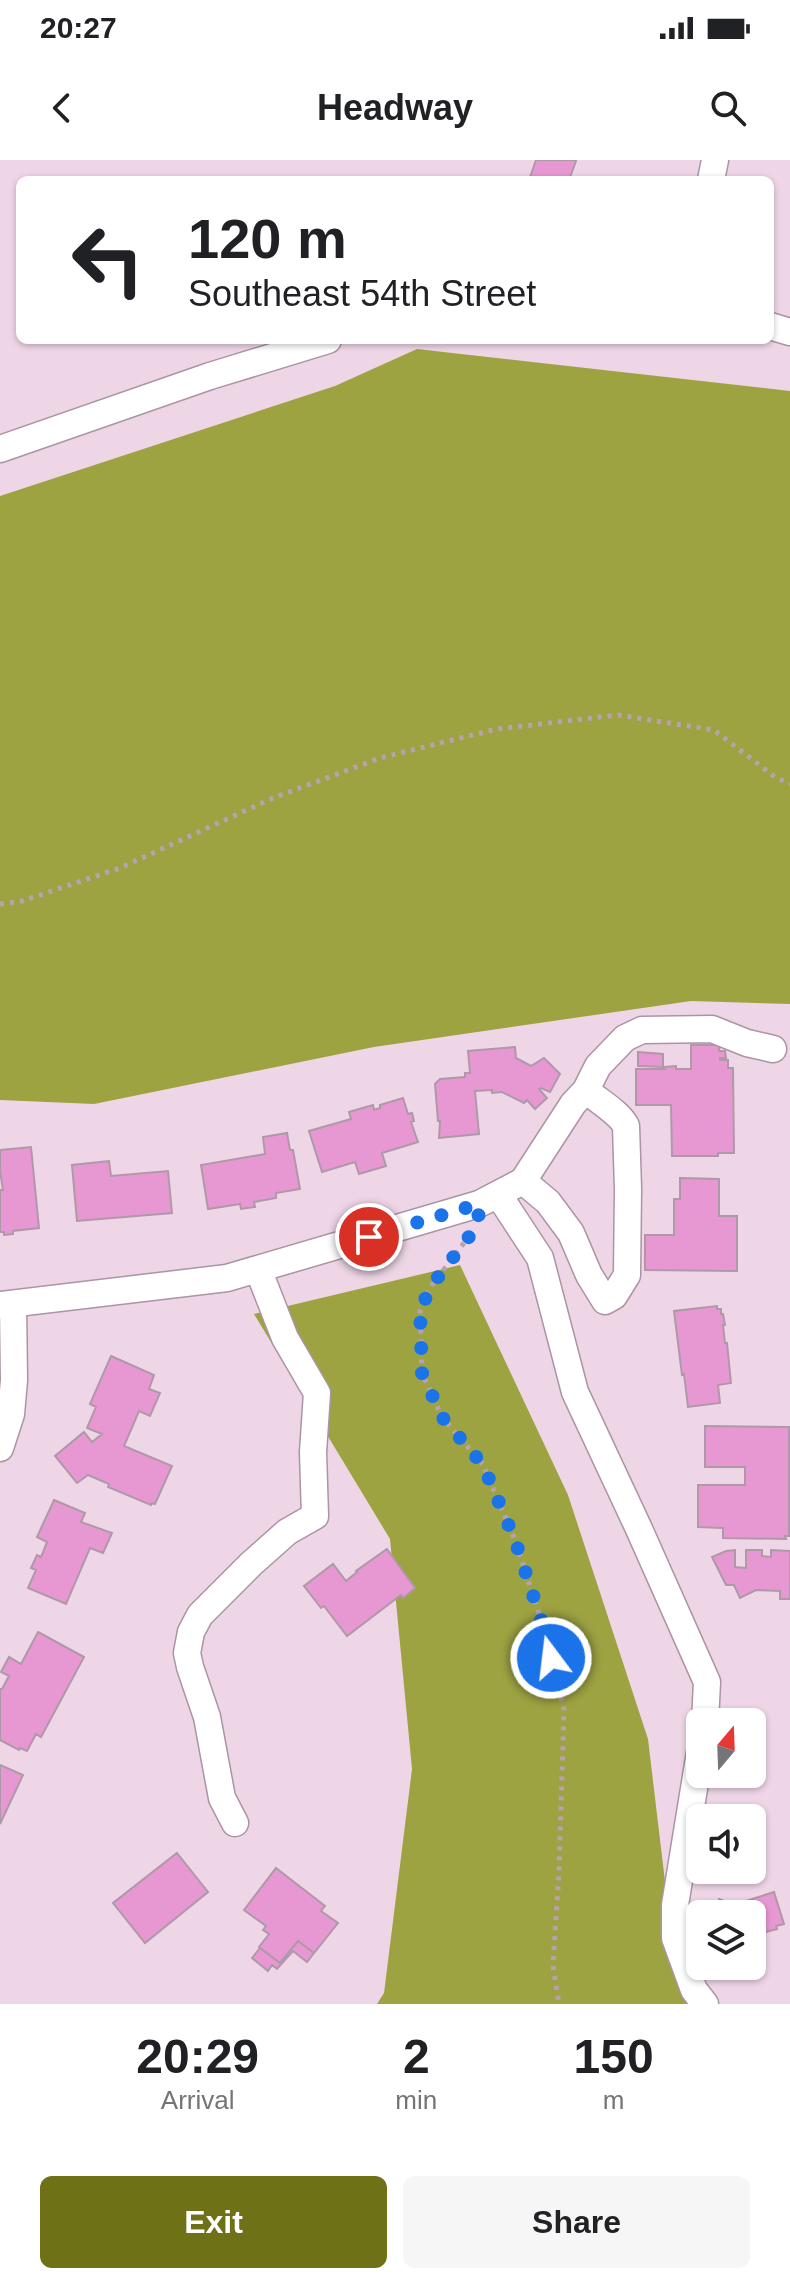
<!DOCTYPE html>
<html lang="en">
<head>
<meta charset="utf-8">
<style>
	:root { --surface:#fff; --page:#f6f6f6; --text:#202124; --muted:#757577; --accent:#6e7116 }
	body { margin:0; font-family:Arial,sans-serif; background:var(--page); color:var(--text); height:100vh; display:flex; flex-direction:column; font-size:30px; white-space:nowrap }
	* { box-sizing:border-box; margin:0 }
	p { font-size:26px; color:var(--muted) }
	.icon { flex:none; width:44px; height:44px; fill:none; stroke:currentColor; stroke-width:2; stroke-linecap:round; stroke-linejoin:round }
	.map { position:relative; height:1844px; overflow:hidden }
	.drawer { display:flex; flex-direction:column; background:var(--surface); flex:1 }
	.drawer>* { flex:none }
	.top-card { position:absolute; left:16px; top:16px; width:758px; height:168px; border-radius:12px; box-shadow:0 2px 6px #0004; background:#fff; color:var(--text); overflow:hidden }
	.needle { width:52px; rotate:19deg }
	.buttons { position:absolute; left:686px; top:1548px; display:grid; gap:16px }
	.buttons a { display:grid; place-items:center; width:80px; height:80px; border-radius:12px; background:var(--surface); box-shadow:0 2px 6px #0004; font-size:40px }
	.pin { position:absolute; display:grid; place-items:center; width:68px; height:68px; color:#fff; margin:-34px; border:4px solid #fff; border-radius:50%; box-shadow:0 2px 8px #0007 }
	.me { position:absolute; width:88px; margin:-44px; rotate:345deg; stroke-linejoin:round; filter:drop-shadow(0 0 6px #0008) }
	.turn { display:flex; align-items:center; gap:28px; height:168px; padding:0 40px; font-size:36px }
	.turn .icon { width:104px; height:104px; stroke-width:2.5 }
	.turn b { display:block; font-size:56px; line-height:68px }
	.eta { display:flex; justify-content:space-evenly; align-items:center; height:136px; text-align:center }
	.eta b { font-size:48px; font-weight:700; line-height:56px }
	.primary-button { display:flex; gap:16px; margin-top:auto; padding:16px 40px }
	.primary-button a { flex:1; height:92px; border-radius:12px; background:var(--accent); color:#fff; font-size:32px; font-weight:700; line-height:92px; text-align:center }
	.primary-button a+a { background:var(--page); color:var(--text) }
	.status { display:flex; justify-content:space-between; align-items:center; height:56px; padding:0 40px; background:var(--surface); direction:ltr }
	.status svg { height:22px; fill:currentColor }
	header { display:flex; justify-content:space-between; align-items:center; height:104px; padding:0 40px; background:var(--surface); font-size:36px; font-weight:700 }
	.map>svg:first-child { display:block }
	.forest { fill:#9ea342 }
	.building { fill:#e798d3; stroke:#af98a8; stroke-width:2 }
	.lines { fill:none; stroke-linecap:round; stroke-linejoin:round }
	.minor-casing { stroke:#ab94a4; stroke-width:29 }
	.path { stroke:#b6a2b0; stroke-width:5; stroke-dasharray:4 6; stroke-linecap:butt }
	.minor { stroke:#fff; stroke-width:26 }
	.route { stroke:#1a73e8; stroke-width:14; stroke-dasharray:0 25.2 }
</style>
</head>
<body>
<div class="status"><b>20:27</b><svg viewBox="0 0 49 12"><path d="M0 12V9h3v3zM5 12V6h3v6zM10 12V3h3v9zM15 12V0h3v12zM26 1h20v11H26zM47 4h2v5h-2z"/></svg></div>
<header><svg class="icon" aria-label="back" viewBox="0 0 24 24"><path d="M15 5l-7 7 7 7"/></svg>Headway<svg class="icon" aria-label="search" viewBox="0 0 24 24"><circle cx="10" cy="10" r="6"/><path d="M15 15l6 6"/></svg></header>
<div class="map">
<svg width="790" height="1844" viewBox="0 0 790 1844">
	<rect width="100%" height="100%" fill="#efd6e7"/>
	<path class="forest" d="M417 189 790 231V844L691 841 374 887 94 944 0 940V336L335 226Z
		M460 1105 568 1335 648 1579 672 1780 710 1844H377L384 1833 412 1609 390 1379 254 1154Z"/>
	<path class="building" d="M536 0H574L576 1 569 20H529Z
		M720 880 719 891H725L726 898H720V900H728V908H733L734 993H718V996H672L671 945H636V909H665V907L676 906V909H691V885H717Z
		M515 887 516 898 531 906 544 898 560 914 550 932 541 928 539 929 547 938 535 949 527 940 524 943 502 932 492 933V930L475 931 479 974 439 978 440 961H438L435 924 440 919 465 917V913H470L468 891Z
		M638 892 663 894V907L638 906Z
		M403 938 408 954 412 953 414 961 411 962 418 982 382 993 386 1006 359 1014 355 1002 322 1012 309 971 351 959 349 952 373 945 374 950 380 948V945Z
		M287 973 290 990H293L300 1029 276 1033V1038L254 1042 255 1047 241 1049 240 1044 208 1049 201 1005 265 994 263 977Z
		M31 987 39 1068 13 1071V1074L4 1075V1072H0V1030H3L0 1011V990Z
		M109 1001 111 1016 168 1011 172 1053 77 1061 72 1005Z
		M680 1018 719 1019V1056H737V1111L645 1110V1075H674V1039H680Z
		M717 1146V1149H721V1154H723L725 1165H723L725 1183H727L731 1223 718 1225 720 1243 688 1247 684 1214 682 1215 674 1151Z
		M111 1196 154 1215 149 1229 160 1233 150 1256 139 1251 124 1286 172 1306 155 1344 152 1343 151 1345 108 1327 109 1324 88 1315 77 1323 55 1296 84 1272 92 1282 102 1274 87 1268 96 1247 90 1244Z
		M705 1266 789 1267V1376H785L786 1379 723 1378V1368L698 1367V1325H745V1307H705Z
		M54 1340 85 1353 81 1362 112 1373 103 1393 90 1388 66 1444 28 1428 36 1410 31 1408 37 1395 41 1397 47 1382 37 1377Z
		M387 1389 415 1428 403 1438 401 1435 347 1476 324 1446 321 1448 304 1426 333 1404 346 1421 357 1412 356 1411Z
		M735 1390V1407L746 1408V1390H762V1396L771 1397V1390L790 1391V1439H780V1431L756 1430 740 1438 734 1425H726L712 1397 726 1391Z
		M38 1472 84 1497 41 1577 36 1574 27 1591 20 1588 19 1590 0 1580V1529H2L9 1516 1 1512 9 1497 21 1504Z
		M0 1605 23 1615 0 1664Z
		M177 1693 208 1732 145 1783 113 1743Z
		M276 1708 325 1746 321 1751 338 1763 314 1793 298 1781 280 1803 259 1787 269 1774 263 1770 266 1766 244 1750Z
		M774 1732 784 1764 776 1766 777 1769 754 1775 756 1778 752 1780V1754H737L736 1751 748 1748 746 1741Z
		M719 1739 729 1743 725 1754 714 1753Z
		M298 1781 314 1793 307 1802 293 1791 277 1809 272 1805 268 1811 252 1798 260 1788 280 1803Z"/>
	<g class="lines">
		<g class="minor-casing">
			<path id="minor" d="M711 20 715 0
				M770 166 790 172
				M0 289 210 216 328 180
				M523 1021 548 1042 571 1073 589 1115 605 1141 614 1136 627 1115 628 1029 626 966C620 953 598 941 586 930
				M498 1034 540 1098 575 1232 639 1369 707 1522 705 1562
				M0 1145 227 1118 479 1044 523 1021 573 944 586 930 598 906 625 878 642 870 712 869 747 883 773 889
				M0 1288 11 1254 14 1220 13 1144
				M700 1592 675 1745V1778L694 1830 705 1844
				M235 1663 222 1638 207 1557 190 1507 187 1493 191 1472 200 1455 251 1404 287 1372 315 1356 313 1292 317 1233 285 1178 258 1109"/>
		</g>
		<path class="path" d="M0 744 22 741 120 708 273 638 380 598 497 569 618 555 714 570 775 617 790 624
			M470 1075 432 1125 420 1150 422 1213 442 1257 483 1305 515 1380 545 1472 564 1550 559 1711 553 1806 559 1844"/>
		<use href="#minor" class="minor"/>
	</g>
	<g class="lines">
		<path class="route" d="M369 1077 479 1044 478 1065 432 1125 420 1150 422 1213 442 1257 483 1305 515 1380 545 1472 551 1498"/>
	</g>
</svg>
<div class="buttons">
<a><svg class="needle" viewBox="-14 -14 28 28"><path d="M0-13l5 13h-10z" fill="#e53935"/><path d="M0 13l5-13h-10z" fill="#757577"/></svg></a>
<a><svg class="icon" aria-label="sound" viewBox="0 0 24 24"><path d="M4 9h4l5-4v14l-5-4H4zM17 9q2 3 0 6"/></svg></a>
<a><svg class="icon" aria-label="layers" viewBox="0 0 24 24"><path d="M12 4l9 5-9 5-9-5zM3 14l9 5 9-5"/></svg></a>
</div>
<div class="pin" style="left:369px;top:1077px;background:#d93025"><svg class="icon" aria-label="arrive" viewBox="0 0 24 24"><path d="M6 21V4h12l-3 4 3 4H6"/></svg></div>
<svg class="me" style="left:551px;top:1498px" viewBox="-20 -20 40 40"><circle r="17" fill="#1a73e8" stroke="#fff" stroke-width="3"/><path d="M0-11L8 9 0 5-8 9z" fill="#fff"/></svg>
<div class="top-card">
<div class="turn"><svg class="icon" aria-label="left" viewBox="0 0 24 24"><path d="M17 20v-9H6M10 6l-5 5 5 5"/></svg><div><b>120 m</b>Southeast 54th Street</div></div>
</div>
</div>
<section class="drawer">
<div class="eta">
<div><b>20:29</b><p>Arrival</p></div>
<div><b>2</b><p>min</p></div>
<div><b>150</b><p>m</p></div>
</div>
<div class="primary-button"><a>Exit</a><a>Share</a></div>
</section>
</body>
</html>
